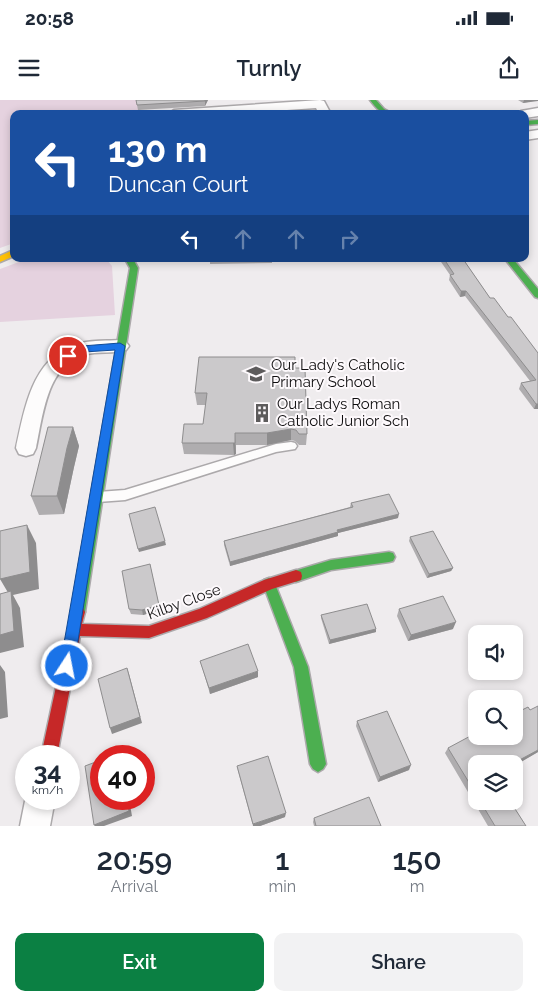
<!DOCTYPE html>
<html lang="en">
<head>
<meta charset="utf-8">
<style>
	:root { --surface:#fff; --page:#f2f2f3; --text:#1f2937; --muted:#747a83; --accent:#0b8043 }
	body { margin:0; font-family:Raleway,sans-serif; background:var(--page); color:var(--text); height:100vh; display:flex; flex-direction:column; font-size:19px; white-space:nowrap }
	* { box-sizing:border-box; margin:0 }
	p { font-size:16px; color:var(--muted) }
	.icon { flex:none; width:28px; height:28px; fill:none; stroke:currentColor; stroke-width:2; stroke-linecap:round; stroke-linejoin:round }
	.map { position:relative; height:726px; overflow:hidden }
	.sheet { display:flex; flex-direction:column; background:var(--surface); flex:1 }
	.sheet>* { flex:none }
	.top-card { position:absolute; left:10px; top:10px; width:519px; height:152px; border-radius:10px; box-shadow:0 2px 8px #0003; background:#1a4fa0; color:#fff; overflow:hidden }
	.tools { position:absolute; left:468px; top:525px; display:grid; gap:10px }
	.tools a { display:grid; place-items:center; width:55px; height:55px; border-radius:10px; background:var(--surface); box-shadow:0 2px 8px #0003; font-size:25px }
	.speed { position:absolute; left:15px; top:645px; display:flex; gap:10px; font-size:25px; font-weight:700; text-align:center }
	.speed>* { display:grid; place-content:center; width:65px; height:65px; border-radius:50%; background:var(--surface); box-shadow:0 2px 8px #0003; line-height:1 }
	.speed small { font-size:12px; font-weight:400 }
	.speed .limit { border:8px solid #d22; background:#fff; color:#111 }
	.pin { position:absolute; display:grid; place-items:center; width:42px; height:42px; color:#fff; margin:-21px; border:2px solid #fff; border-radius:50%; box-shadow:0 1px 5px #0007 }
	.me { position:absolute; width:55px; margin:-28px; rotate:11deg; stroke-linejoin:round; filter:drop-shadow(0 0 4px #0008) }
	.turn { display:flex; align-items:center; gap:18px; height:105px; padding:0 15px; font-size:22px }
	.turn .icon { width:65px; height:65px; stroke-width:2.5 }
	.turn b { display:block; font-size:35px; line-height:42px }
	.lanes { display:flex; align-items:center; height:48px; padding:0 15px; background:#0003; justify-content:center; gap:25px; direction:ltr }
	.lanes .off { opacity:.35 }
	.eta { display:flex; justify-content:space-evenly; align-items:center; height:85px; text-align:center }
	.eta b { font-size:30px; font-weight:600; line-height:35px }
	.button { display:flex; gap:10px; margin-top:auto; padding:10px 15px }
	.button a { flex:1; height:58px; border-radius:10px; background:var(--accent); color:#fff; font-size:20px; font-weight:600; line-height:58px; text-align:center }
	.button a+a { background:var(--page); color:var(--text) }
	.status { display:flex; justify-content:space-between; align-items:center; height:35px; padding:0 25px; background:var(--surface); direction:ltr }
	.status svg { height:14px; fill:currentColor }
	header { display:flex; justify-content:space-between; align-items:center; height:65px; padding:0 15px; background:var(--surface); font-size:22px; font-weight:600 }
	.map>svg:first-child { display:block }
	.green { fill:#e5d2df }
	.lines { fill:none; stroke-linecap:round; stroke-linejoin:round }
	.lane-casing { stroke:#aca9ab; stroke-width:3 }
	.street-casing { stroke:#aca9ab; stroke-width:3 }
	.fast-casing { stroke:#aca9ab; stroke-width:3 }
	.slow-casing { stroke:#aca9ab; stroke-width:3 }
	.jam-casing { stroke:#aca9ab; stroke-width:3 }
	.lane { fill:#fdfcfc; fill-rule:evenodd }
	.street { fill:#fdfcfc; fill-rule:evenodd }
	.fast { fill:#4caf50; fill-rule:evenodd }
	.slow { fill:#ffc107; fill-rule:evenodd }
	.jam { fill:#c62828; fill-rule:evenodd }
	.wall { fill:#afadaf }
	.shaded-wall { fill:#8e8d8e }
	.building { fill:#cbc9cb; stroke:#8e8d8e }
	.route { fill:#1a73e8; stroke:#114b97 }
	.labels { text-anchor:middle; stroke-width:4; stroke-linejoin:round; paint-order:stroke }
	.poi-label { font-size:15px; fill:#0e0d0e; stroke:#fdf9fc; text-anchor:start }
	.street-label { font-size:15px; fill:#0e0d0e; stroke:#fdf9fc }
</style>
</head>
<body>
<div class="status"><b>20:58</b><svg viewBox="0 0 49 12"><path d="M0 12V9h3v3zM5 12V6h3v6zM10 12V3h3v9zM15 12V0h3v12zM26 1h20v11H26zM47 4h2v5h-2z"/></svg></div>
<header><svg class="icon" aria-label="menu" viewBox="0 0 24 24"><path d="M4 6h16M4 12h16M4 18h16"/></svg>Turnly<svg class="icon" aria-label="share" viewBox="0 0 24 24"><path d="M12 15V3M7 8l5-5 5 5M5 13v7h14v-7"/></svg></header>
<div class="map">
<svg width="538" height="726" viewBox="0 0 538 726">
	<rect width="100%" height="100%" fill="#efecee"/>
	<path class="green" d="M0 0H138L142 14H14V143L0 148Z
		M27 159H106L112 166 115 215 0 222V169Z"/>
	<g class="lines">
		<g class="lane-casing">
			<path id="lane" d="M291 342 295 343 297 346 295 349 276 352 125 400 98 402 94 400 92 397 94 394 98 392 125 390 276 344Z"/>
		</g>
		<g class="street-casing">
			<path id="street" d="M320 0 324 1 331 14H319L316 8 230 14H168L174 10Z
				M538 8V16L525 18V14H519L521 11Z
				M538 30V38L525 40V32Z
				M120 240 126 242 129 246 126 250C114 254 100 251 87 254 47 263 43 315 36 348L33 354 26 356 19 354 16 348C25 307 33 254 81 243 94 240 107 241 120 240Z
				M26 696V699H55L50 726H20Z"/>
		</g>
		<g class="fast-casing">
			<path id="fast" d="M370 0H376L384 9 393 14C381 14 377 9 370 0Z
				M538 20V24L525 25V21Z
				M125 159H133L138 168 85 512 83 516 78 518 73 516 71 512 130 168Z
				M505 159H513L538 189V198L535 197Z
				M389 452 393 453 395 457 393 461 389 462 331 470 296 482 291 480 290 476 291 472 331 460Z
				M269 478 274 480 275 484 308 567 326 664 323 669 318 672 313 669 310 664 294 567 263 484 264 480Z"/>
		</g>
		<g class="slow-casing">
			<path id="slow" d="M11 151H14V156L0 162V156Z"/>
		</g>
		<g class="jam-casing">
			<path id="jam" d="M296 470 301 472 302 476 301 480 272 489 207 518 149 538 80 536 57 656H41L73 508 78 506 83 508 85 512 82 524 149 526 199 509 264 480Z"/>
		</g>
		<use href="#lane" class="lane"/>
		<use href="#street" class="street"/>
		<use href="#fast" class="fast"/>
		<use href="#slow" class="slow"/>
		<use href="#jam" class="jam"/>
	</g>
	<path class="wall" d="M136 0H208L205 6 138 10Z
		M518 0H538L523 3Z
		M210 159H272V163L210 164Z
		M439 159H463L490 198 508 217 538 253V309H534L519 289 521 283 530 281 465 196 460 197 449 180 450 175Z
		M295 268 307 334 306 345H299L295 341 291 340 267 345H236V354L234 355 184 354 182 343 203 324 206 305H197L195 293Z
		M73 327 79 346 74 367 64 414 39 415 31 396Z
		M351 403 398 418 338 433V436L230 466 224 445V441L350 407Z
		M410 437 453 468 451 471 427 478 409 441Z
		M129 509 160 510 143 515 131 514Z
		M399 509 453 529 408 541 397 516Z
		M321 515 376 529V532L329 544 321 518Z
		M200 561 258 577 210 594 202 567Z
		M530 610 538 652 514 666V664H476V701H510L526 726H488L445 653 448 648Z
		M357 621 409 670 378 682 356 626Z
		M237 666 285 717 260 726H253L238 671Z
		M314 718 381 726H314L313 722Z"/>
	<path class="shaded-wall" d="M205 0H208L205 6Z
		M524 0H538V1L523 3Z
		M461 191H466L465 196 460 197Z
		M536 304H538V309H534Z
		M73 327 79 346 74 367 64 414 57 396 67 348Z
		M291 329V340L267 345V333Z
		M235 333 236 354 234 355 233 343Z
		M399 414 398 418 338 433V436L230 466V462L337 430Z
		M27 425 36 443 39 489 13 495 20 508 24 547 0 553V535L10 496 0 479Z
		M165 441 166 445 139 452 138 449Z
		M150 464 160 510 143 515 142 510Z
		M453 468 451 471 427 478 429 474Z
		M456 522 453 529 408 541 411 535Z
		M376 529V532L329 544 330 540Z
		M0 565 5 572 8 617 0 619Z
		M127 568 129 574 142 623 112 634 110 628Z
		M258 571V577L210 594 209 588Z
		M538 650V652L514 666V664H512Z
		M411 665 409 670 378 682 380 677Z
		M127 699H129L132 716 104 726H95L94 725Z
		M286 713 285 717 260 726H253V724Z"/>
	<path class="building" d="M136 0H205V1L137 5Z
		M444 159H463L490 198H494L508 217H511L538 253V304H536L521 283 536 280 466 191H461L450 175 454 174Z
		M199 257H295V268H305L307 334H299L296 330 291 329 267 333H235V343H182L184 324H203L207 293H195Z
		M48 327H73L67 348 57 396H31Z
		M389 394 399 414 337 430 338 432 230 462 224 441 353 407 351 403Z
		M155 407 165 441 138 449 129 414Z
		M27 425 30 472 0 479V431Z
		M433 431 453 468 429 474 410 437Z
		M150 464 159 505 142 510 129 509 122 471Z
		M11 491 14 531 0 535V494Z
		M443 496 456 522 411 535 399 509Z
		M367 504 376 529 330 540 321 515Z
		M248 544 258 571 209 588 200 561Z
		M127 568 140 617 110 628 98 579Z
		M538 606V650L512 664H476V694L448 648 476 633V636H514V614L528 607 530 610Z
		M387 611 411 665 380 677 357 621Z
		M268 656 286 713 253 724 237 666Z
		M101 660V699H127L129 711 94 725 85 666Z
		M369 697 381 726H316L314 718Z
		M480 701H510L526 726H495Z"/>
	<path class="route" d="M120 243 125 246 74 566 72 571 67 573 62 571 60 566 115 250 84 252 68 259 63 256 82 246Z"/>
	<defs>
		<g id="school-bare" transform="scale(1.5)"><path d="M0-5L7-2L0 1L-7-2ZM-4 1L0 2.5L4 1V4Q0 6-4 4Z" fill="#5d5b5c" stroke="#fdf9fc" stroke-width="2.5" paint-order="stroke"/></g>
		<g id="building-bare" transform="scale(1.5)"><path d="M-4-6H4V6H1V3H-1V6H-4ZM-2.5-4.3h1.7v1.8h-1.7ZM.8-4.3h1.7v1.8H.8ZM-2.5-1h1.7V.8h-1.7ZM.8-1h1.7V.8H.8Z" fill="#5d5b5c" stroke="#fdf9fc" stroke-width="2.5" paint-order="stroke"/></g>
	</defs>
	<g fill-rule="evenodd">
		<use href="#school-bare" x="256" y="274"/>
		<use href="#building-bare" x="262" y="313"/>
	</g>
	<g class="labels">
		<g class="poi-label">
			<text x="271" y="270">Our Lady's Catholic<tspan x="271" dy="17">Primary School</tspan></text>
			<text x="277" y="309">Our Ladys Roman<tspan x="277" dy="17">Catholic Junior Sch</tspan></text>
		</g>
		<g class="street-label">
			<text transform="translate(184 502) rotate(-20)" y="5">Kilby Close</text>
		</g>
	</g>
</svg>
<div class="tools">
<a><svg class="icon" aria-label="sound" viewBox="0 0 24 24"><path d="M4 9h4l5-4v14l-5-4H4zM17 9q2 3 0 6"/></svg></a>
<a><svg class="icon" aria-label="search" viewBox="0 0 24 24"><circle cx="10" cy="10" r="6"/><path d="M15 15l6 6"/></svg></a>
<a><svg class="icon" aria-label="layers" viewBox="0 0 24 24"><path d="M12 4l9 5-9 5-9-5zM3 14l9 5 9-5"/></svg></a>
</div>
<div class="speed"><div>34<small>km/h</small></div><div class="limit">40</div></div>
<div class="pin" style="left:68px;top:256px;background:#d93025"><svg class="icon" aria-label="arrive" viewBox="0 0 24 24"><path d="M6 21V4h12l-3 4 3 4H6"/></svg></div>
<svg class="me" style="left:67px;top:566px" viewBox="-20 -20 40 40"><circle r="17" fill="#1a73e8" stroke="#fff" stroke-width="3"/><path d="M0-11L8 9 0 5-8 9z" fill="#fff"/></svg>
<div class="top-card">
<div class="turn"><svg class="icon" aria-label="left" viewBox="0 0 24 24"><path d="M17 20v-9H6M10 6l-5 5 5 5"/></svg><div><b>130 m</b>Duncan Court</div></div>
<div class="lanes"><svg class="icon" aria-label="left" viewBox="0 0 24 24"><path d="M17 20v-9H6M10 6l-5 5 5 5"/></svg><svg class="icon off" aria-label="ahead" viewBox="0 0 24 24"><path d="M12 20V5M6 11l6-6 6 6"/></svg><svg class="icon off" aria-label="ahead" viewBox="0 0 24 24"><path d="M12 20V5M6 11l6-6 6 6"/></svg><svg class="icon off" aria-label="right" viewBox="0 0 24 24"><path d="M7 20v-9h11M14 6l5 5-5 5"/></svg></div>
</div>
</div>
<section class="sheet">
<div class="eta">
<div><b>20:59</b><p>Arrival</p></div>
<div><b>1</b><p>min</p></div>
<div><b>150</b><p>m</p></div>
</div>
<div class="button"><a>Exit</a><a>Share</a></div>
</section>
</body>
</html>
